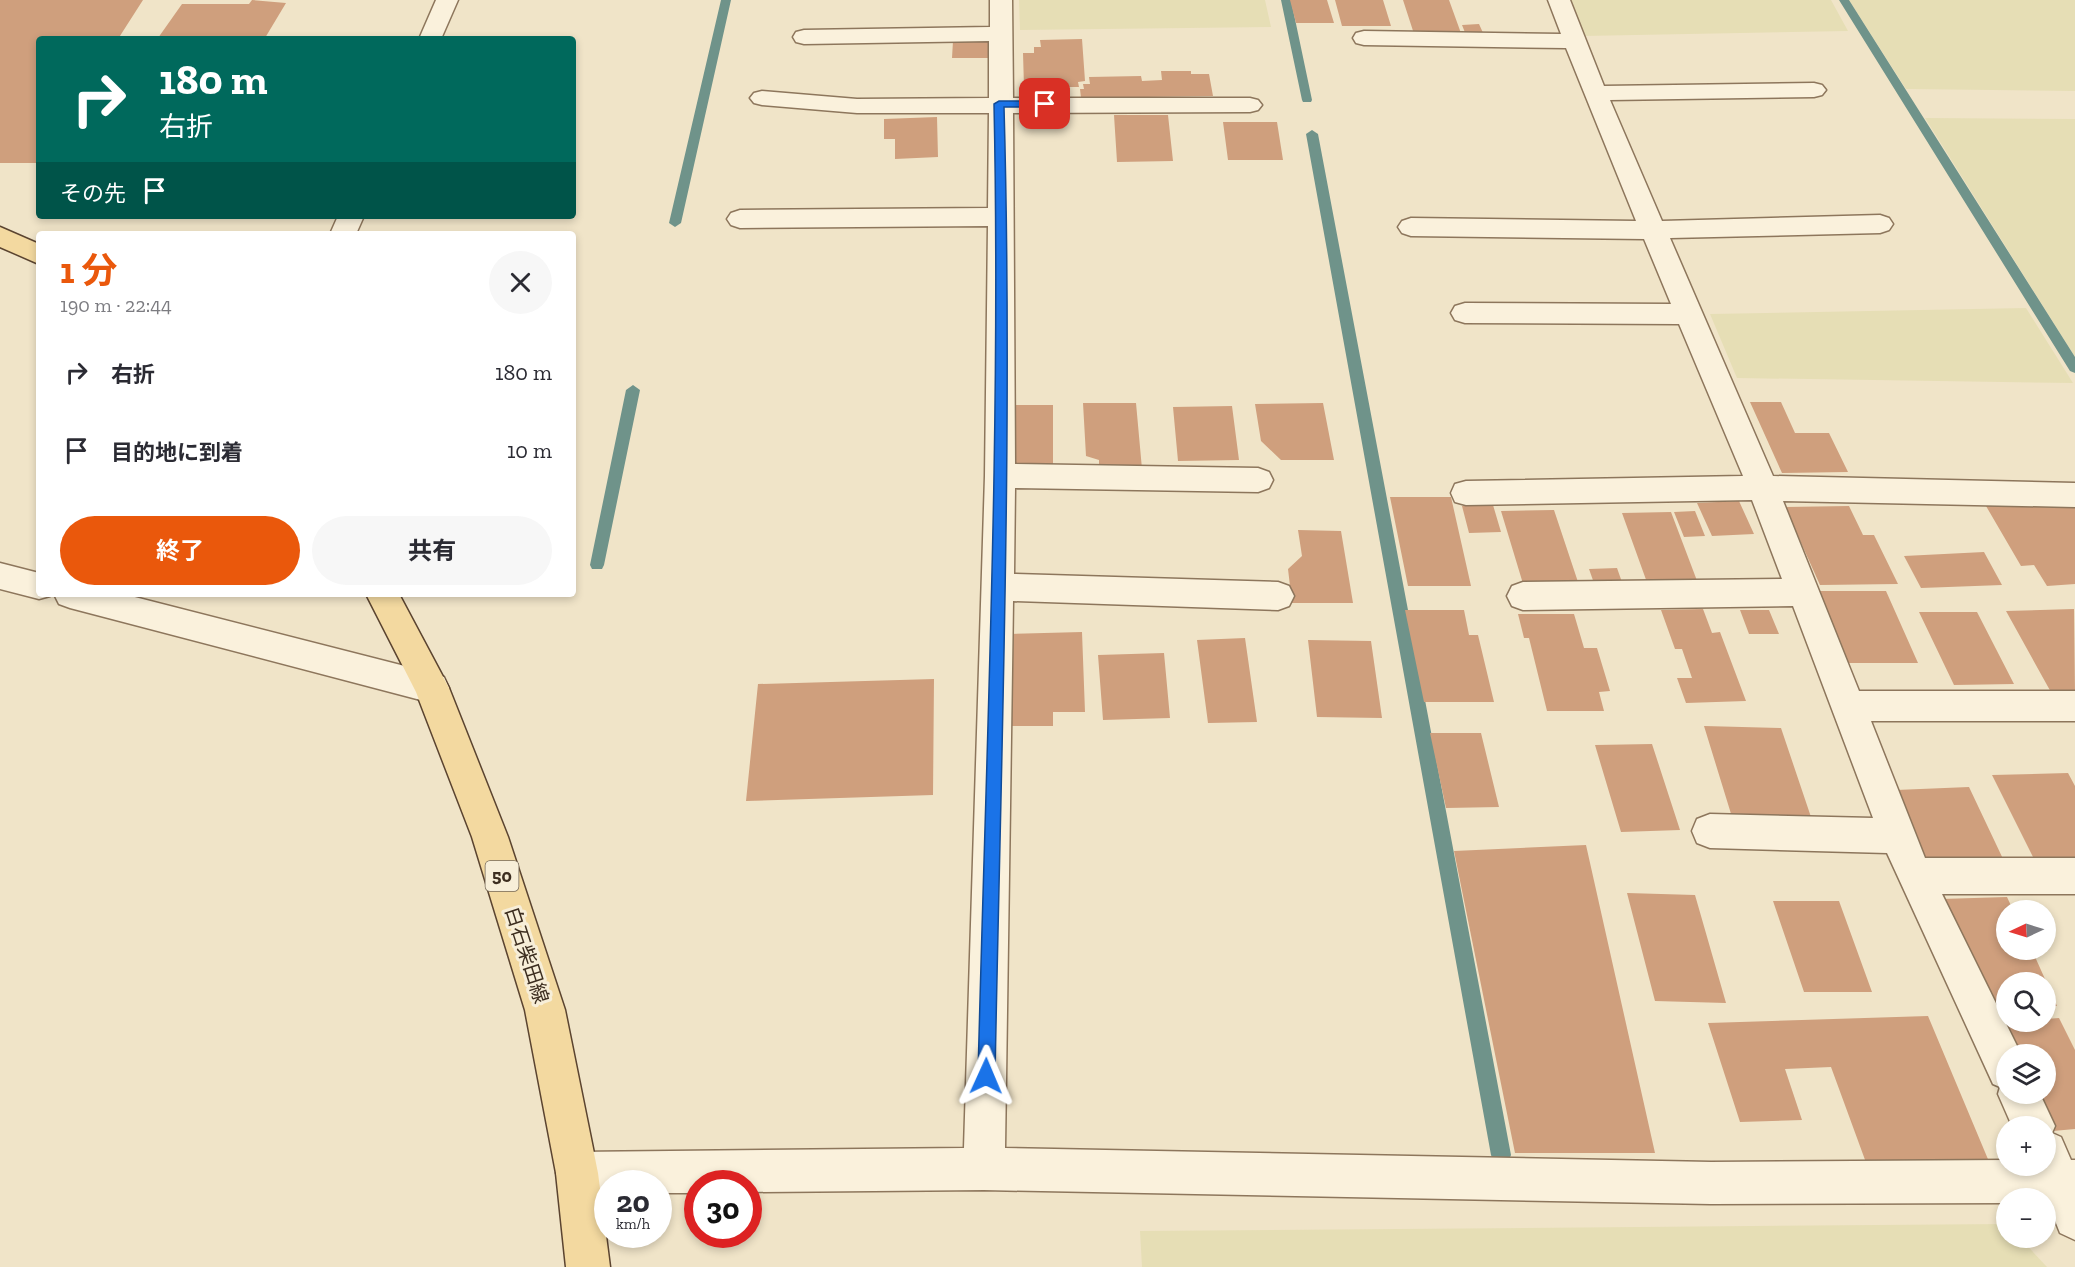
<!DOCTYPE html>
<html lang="ja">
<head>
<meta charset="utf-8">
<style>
	:root { --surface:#fff; --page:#f7f7f7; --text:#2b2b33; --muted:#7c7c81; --accent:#ea580c }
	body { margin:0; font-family:"Zilla Slab","Noto Sans JP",serif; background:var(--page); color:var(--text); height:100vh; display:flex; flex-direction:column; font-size:22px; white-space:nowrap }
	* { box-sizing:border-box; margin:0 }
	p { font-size:20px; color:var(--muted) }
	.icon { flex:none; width:33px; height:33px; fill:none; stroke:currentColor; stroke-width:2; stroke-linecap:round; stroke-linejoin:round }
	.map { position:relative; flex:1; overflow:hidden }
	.panel { position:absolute; left:36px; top:231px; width:540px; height:366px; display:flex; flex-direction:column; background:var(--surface); border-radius:6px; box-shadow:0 3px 9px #0003 }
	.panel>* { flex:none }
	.top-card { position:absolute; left:36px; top:36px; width:540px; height:183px; border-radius:6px; box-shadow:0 3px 9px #0003; background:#00695c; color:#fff; overflow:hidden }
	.needle { width:39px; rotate:266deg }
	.controls { position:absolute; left:1996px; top:900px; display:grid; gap:12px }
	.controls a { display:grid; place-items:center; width:60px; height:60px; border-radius:50%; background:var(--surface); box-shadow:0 3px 9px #0003; font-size:30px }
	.speed { position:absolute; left:594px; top:1170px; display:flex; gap:12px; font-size:30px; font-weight:700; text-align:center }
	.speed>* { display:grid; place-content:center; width:78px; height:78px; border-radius:50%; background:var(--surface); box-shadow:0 3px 9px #0003; line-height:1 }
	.speed small { font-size:15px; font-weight:400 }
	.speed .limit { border:9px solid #d22; background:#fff; color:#111 }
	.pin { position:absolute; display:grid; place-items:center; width:51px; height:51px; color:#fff; margin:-26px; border-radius:12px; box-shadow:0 3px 9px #0006 }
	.me { position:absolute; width:66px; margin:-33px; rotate:1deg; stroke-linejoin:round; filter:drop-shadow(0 0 4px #0008) }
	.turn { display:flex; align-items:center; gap:21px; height:126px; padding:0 24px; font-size:27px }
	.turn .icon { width:78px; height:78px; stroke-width:2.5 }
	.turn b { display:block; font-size:42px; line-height:51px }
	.then { display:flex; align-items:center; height:57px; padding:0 24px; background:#0003; gap:12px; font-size:22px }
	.round { display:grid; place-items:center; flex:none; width:63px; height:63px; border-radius:32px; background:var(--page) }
	.overview { display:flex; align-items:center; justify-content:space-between; height:102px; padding:0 24px }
	h1 { font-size:36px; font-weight:700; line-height:45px; color:var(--accent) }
	.cta { display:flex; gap:12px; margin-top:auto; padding:12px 24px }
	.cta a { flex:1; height:69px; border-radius:36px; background:var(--accent); color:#fff; font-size:24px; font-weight:700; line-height:69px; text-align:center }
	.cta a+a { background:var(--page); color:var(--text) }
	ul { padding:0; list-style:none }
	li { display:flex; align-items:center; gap:18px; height:78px; padding:0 24px }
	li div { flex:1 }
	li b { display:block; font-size:22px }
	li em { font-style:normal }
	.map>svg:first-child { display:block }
	.farmland { fill:#e6deb5 }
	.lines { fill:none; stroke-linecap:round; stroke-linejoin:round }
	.stream { fill:#6f938a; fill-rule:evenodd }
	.building { fill:#cf9f7d }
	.minor-casing { stroke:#8d765c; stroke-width:3 }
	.major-casing { stroke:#5b4430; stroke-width:3 }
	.minor { fill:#faf1dc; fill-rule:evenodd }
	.major { fill:#f3d9a0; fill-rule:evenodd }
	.route { fill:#1a73e8; stroke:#114b97; stroke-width:1.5 }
	.labels { text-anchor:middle; stroke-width:6; stroke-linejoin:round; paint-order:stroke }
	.shield { fill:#f7eed8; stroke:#756857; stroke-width:1.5 }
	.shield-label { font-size:18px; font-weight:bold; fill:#3d2e20 }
	.street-label { font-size:20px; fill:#3d2e20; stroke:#f7eed8 }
</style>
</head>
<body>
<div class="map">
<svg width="2075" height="1267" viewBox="0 0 2075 1267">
	<rect width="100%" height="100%" fill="#f0e4c8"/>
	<path class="farmland" d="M1019 0H1265L1271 27 1020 30Z
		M1568 0H1831L1848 31 1583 36Z
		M1849 0H2075V91L1906 89Z
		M1926 118 2075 119V357L1925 118Z
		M2026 308 2073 383 1737 378 1710 314Z
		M2007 1224V1238H2020L2047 1267H1142L1140 1231Z"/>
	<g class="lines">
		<path class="stream" d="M721 0H731L681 223 675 227 669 223Z
			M1281 0H1291L1312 100 1311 102H1303L1302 100Z
			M1839 0H1849L2075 357V373L2070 371Z
			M1312 130 1318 134 1511 1155 1508 1162 1501 1165 1494 1162 1491 1155 1306 134Z
			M633 385 640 390 604 565 602 569H592L590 565 626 390Z"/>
	</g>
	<path class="building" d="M0 0H143L118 39H39L37 163H0Z
		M252 0 286 3 265 38H158L182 4H249Z
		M1290 0H1327L1334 23H1296Z
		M1335 0H1383L1391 26H1342Z
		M1403 0H1449L1462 36 1415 37Z
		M1479 24 1484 35H1466L1462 25Z
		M1082 39 1085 81 1078 82 1079 87H1024L1023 53H1034V47H1041L1040 40Z
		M953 41H989V58H952Z
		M1161 71H1191V74H1209L1213 96 1081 98 1080 89H1084L1083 84H1090L1089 77 1141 76 1142 81 1162 80Z
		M1114 115H1168L1173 161 1117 162Z
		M937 117 938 157 895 159V139H884V119Z
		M1223 122H1277L1283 160H1228Z
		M1750 402H1781L1795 433H1829L1848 472 1782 473Z
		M1083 403H1136L1142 469H1099V460L1086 456Z
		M1323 403 1334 460H1281L1261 441 1255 404Z
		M1010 405H1053V469H1008Z
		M1232 406 1239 460 1178 461 1173 407Z
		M1390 497H1451L1471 586H1408Z
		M1739 501 1754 534 1712 536 1697 503Z
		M2075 502V584L2047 586 2034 565 2021 566 1986 506Z
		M1493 505 1501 532 1469 533 1462 506Z
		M1849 506 1863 535H1874L1898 584 1820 585 1785 507Z
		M1554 510 1579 585 1524 587 1501 511Z
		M1695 511 1705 536 1684 537 1674 512Z
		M1671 512 1699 586 1649 588 1622 513Z
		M1298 530 1341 531 1353 603H1292L1288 569 1302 556Z
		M1984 552 2002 585 1921 588 1904 556Z
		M1617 568 1623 585 1595 586 1589 569Z
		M1819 591H1886L1918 663H1848Z
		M1703 609 1712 633 1720 632 1746 701 1686 703 1677 678H1692L1682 649H1675L1661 610Z
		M2074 609 2075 693 2052 694 2006 611Z
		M1405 610H1464L1469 635H1478L1494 702H1424Z
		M1740 610H1769L1779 634H1749Z
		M1919 612H1977L2014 684 1954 685Z
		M1518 614H1574L1584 648H1597L1610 691 1599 692 1604 711H1547L1529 638H1524Z
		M1082 632 1085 712H1053V726H1008L1007 634Z
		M1245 638 1257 722 1208 723 1197 640Z
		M1308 640 1371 641 1382 718 1317 717Z
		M1164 653 1170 718 1103 720 1098 655Z
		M934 679 933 795 746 801 758 684Z
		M1704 726 1781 728 1812 820 1732 817Z
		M1430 733H1481L1499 807 1446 808Z
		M1652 744 1680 830 1621 832 1595 745Z
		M2068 773 2075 786V865H2037L1992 775Z
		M1969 787 2004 861 1928 863 1896 790Z
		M1586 845 1655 1153H1515L1454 851Z
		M1627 893 1695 895 1726 1003 1655 1001Z
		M2007 897 2013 910H2007V950H2032L2057 1006H2046V982H2007V1007L1989 1008 1941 899Z
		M1773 901H1839L1872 992H1804Z
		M1928 1016 1990 1164 1868 1168 1831 1067 1785 1069 1802 1120 1740 1122 1708 1023Z
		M2059 1018 2075 1050V1129L2053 1131 2036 1094H2046V1054H2017L2002 1022H2046V1019Z"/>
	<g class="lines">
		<g class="minor-casing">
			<path id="minor" d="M436 0H458L441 39H419Z
				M990 0H1012L1013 98H1250L1258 100 1262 105 1258 110 1250 112 1013 113 1015 464 1258 468 1269 472 1273 480 1269 488 1258 492 1015 488 1014 574 1278 582 1289 586 1294 596 1289 606 1278 610 1013 601 1005 1148 1711 1162 2007 1160V1166H2046V1126H2012L1998 1094 2000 1087 1993 1084 1887 853 1710 848 1697 843 1692 831 1697 819 1710 814 1873 818 1793 606 1523 610 1512 606 1507 596 1512 586 1523 582 1782 579 1752 500 1466 505 1455 502 1451 493 1455 484 1466 481 1743 476 1679 324 1465 323 1455 320 1451 313 1455 306 1465 303 1671 304 1644 239 1411 236 1402 233 1398 227 1402 221 1411 218 1636 221 1566 48 1364 45 1356 43 1353 38 1356 33 1364 31 1561 34 1548 0H1570L1604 86 1814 83 1822 85 1826 90 1822 95 1814 97 1610 100 1662 221 1880 215 1889 218 1893 224 1889 230 1880 233 1670 238 1773 476 2075 483V507L1783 501 1859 691H2075V721H1871L1925 858H2075V894H1942L2021 1054H2007V1094H2040L2055 1126 2052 1133 2061 1137 2071 1160H2075V1240L2060 1233 2046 1198H2007V1203L1711 1204 984 1190 748 1192V1184H698V1193H658V1184H608V1194H577L562 1188 556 1173 562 1158 577 1152 964 1148 985 476 988 226 740 228 731 225 727 219 731 213 740 210 988 208 989 113H857L762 105 754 103 750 98 754 93 762 91 857 99 989 98V41L804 44 796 42 793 37 796 32 804 30 990 27Z
				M338 216H364L356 234H330Z
				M0 563 39 573V594L50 596 39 599 0 589Z
				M54 594H123L432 673 444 677 449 688 444 699 432 703 70 608 59 604Z"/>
		</g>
		<g class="major-casing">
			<path id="major" d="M0 227 39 244V264L0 247Z
				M366 594H399L449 688 508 837 565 1010 598 1173 610 1267H566L556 1173 525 1010 472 837 416 692Z"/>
		</g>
		<use href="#minor" class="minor"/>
		<use href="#major" class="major"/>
	</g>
	<path class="route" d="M999 101H1045L1050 104 1045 107H1004C1013 430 1001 753 995 1076L992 1082 986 1084 980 1082 978 1076C986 752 1001 428 994 104Z"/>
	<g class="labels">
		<rect class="shield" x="485.5" y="861" width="33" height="30" rx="4.5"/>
		<g class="shield-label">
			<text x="502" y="882">50</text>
		</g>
		<g class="street-label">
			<text transform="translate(527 955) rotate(72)" y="7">白石柴田線</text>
		</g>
	</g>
</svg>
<div class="controls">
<a><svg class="needle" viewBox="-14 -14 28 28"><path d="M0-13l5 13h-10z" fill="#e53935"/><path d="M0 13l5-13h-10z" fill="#7c7c81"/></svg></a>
<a><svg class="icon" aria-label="search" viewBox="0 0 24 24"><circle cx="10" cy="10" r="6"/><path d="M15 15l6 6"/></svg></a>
<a><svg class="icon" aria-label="layers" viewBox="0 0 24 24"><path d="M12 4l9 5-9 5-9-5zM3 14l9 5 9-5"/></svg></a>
<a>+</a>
<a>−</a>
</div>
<div class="speed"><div>20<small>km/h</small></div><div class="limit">30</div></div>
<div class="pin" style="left:1045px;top:104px;background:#d93025"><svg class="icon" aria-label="arrive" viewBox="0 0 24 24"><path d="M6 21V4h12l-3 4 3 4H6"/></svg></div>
<svg class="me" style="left:986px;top:1076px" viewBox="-20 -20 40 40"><path d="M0-17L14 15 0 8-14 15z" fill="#1a73e8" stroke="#fff" stroke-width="4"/></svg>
<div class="top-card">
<div class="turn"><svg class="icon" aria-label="right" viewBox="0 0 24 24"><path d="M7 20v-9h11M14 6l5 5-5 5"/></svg><div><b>180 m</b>右折</div></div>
<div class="then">その先<svg class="icon" aria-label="arrive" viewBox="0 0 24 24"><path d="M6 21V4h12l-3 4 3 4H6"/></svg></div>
</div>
<section class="panel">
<div class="overview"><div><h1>1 分</h1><p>190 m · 22:44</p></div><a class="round"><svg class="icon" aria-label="close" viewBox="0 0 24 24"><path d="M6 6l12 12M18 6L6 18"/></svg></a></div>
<ul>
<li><svg class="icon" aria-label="right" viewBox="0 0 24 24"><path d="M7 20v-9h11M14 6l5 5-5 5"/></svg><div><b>右折</b></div><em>180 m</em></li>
<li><svg class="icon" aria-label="arrive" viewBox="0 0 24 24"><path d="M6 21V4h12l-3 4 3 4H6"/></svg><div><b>目的地に到着</b></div><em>10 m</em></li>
</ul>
<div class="cta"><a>終了</a><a>共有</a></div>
</section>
</div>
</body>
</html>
